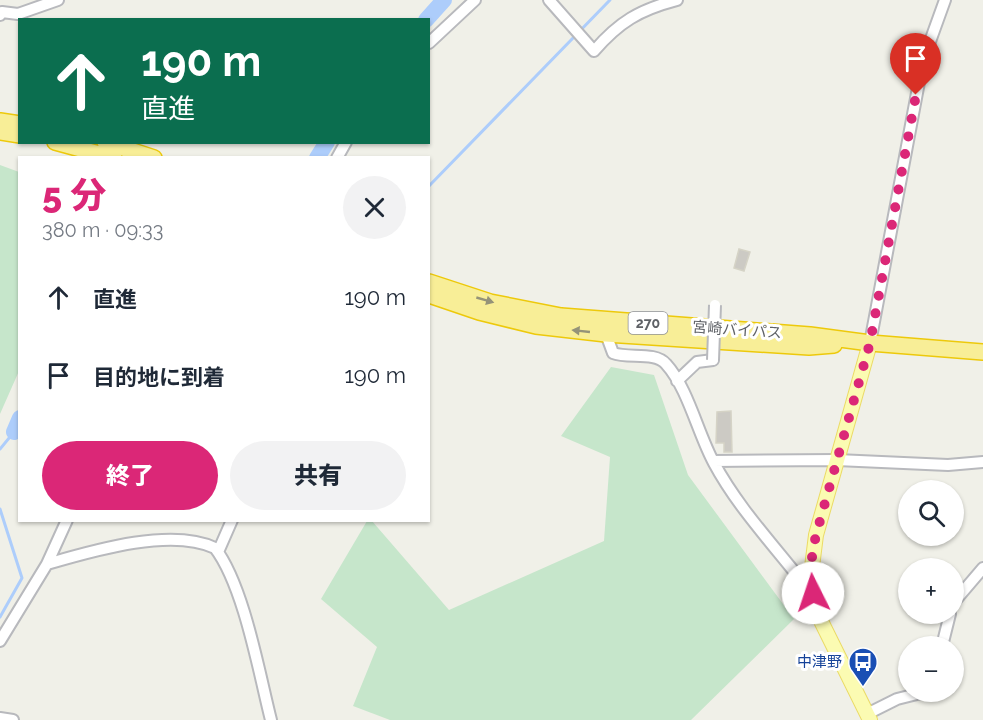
<!DOCTYPE html>
<html lang="ja">
<head>
<meta charset="utf-8">
<style>
	:root { --surface:#fff; --page:#f2f2f3; --text:#1f2937; --muted:#747a83; --accent:#db2777 }
	body { margin:0; font-family:Raleway,"Noto Sans JP",sans-serif; background:var(--page); color:var(--text); height:100vh; display:flex; flex-direction:column; font-size:22px; white-space:nowrap }
	* { box-sizing:border-box; margin:0 }
	p { font-size:20px; color:var(--muted) }
	.icon { flex:none; width:33px; height:33px; fill:none; stroke:currentColor; stroke-width:2; stroke-linecap:round; stroke-linejoin:round }
	.map { position:relative; flex:1; overflow:hidden }
	.side { position:absolute; left:18px; top:156px; width:412px; height:366px; display:flex; flex-direction:column; background:var(--surface); border-radius:0px; box-shadow:0 2px 4px #0004 }
	.side>* { flex:none }
	.top-card { position:absolute; left:18px; top:18px; width:412px; height:126px; border-radius:0px; box-shadow:0 2px 4px #0004; background:#0b6e4f; color:#fff; overflow:hidden }
	.buttons { position:absolute; left:898px; top:480px; display:grid; gap:12px }
	.buttons a { display:grid; place-items:center; width:66px; height:66px; border-radius:50%; background:var(--surface); box-shadow:0 2px 4px #0004; font-size:30px }
	.pin { position:absolute; display:grid; place-items:center; width:51px; height:51px; color:#fff; margin:-62px -26px; border-radius:50% 50% 50% 0; rotate:-45deg; box-shadow:0 0 6px #0007 }
	.pin .icon { rotate:45deg }
	.me { position:absolute; width:66px; margin:-33px; rotate:356deg; stroke-linejoin:round; filter:drop-shadow(0 0 4px #0008) }
	.turn { display:flex; align-items:center; gap:21px; height:126px; padding:0 24px; font-size:27px }
	.turn .icon { width:78px; height:78px; stroke-width:2.5 }
	.turn b { display:block; font-size:42px; line-height:51px }
	.round { display:grid; place-items:center; flex:none; width:63px; height:63px; border-radius:32px; background:var(--page) }
	.headline { display:flex; align-items:center; justify-content:space-between; height:102px; padding:0 24px }
	h1 { font-size:36px; font-weight:800; line-height:45px; color:var(--accent) }
	.primary-button { display:flex; gap:12px; margin-top:auto; padding:12px 24px }
	.primary-button a { flex:1; height:69px; border-radius:36px; background:var(--accent); color:#fff; font-size:24px; font-weight:800; line-height:69px; text-align:center }
	.primary-button a+a { background:var(--page); color:var(--text) }
	ul { padding:0; list-style:none }
	li { display:flex; align-items:center; gap:18px; height:78px; padding:0 24px }
	li div { flex:1 }
	li b { display:block; font-size:22px }
	li em { font-style:normal }
	.map>svg:first-child { display:block }
	.green { fill:#c6e6cb }
	.lines { fill:none; stroke-linecap:round; stroke-linejoin:round }
	.stream { stroke:#adcdfb; stroke-width:3 }
	.river { stroke:#adcdfb; stroke-width:16 }
	.building { fill:#cccac4; stroke:#d5d3c6; stroke-width:1.5 }
	.minor-casing { stroke:#b8b9bd; stroke-width:14 }
	.major-casing { stroke:#ebdb66; stroke-width:16 }
	.highway-casing { stroke:#edc90b; stroke-width:18 }
	.minor { stroke:#fff; stroke-width:10 }
	.major { stroke:#fbfbb2; stroke-width:14 }
	.highway { stroke:#f8ee97; stroke-width:15 }
	.minor-bridge-casing { stroke:#b8b9bd; stroke-width:14; stroke-linecap:butt }
	.minor-bridge { stroke:#fff; stroke-width:10 }
	.oneway { fill:#959378 }
	.route { stroke:#db2777; stroke-width:10; stroke-dasharray:0 18 }
	.labels { text-anchor:middle; stroke-width:6; stroke-linejoin:round; paint-order:stroke }
	.shield { fill:#fff; stroke:#8f9195; stroke-width:1.5 }
	.shield-label { font-size:14px; font-weight:bold; fill:#5f6267 }
	.street-label { font-size:15px; fill:#5f6267; stroke:#fff }
	.transit-label { font-size:15px; fill:#164399; stroke:#fff; text-anchor:end }
</style>
</head>
<body>
<div class="map">
<svg width="983" height="720" viewBox="0 0 983 720">
	<rect width="100%" height="100%" fill="#f0f0e8"/>
	<path class="green" d="M0 165 19 172V371L0 414Z
		M611 367 654 375 688 475 794 619 691 720H390L353 706 377 647 321 599 367 521H372L449 610 604 541 610 457 561 436Z"/>
	<g class="lines">
		<path class="stream" d="M429 186 610 0
			M0 449 14 432
			M0 509 22 578 0 617"/>
		<path class="river" d="M426 20 444 0
			M317 158 327 142
			M14 432 20 418"/>
	</g>
	<path class="building" d="M739 249 750 252 744 271 734 268Z
		M731 411 732 452H724V443H716L717 412Z"/>
	<g class="lines">
		<g class="minor-casing">
			<path id="minor" d="M549 0 594 51C619 22 639 10 677 0
				M0 15 2 12 18 14 58 0
				M429 43 475 0
				M337 158 346 142
				M606 334 613 353C628 359 655 351 666 364 688 388 698 434 714 463 736 504 768 539 796 574L811 575
				M870 343 923 61 945 0
				M677 381 697 362 713 360
				M713 461 837 460 948 465 983 462
				M218 552 232 520
				M47 564C92 551 171 527 215 548 244 586 259 673 271 720
				M954 602 983 568
				M0 641 47 564 67 520
				M942 646 950 614
				M867 714 897 699 925 692
				M0 718 13 720"/>
		</g>
		<g class="major-casing">
			<path id="major" d="M870 343 816 535 811 575 822 623 870 720"/>
		</g>
		<g class="highway-casing">
			<path id="highway" d="M0 121 20 124
				M0 132 20 135
				M55 142 114 158
				M105 142 154 158
				M429 282 490 302 561 316 810 335 870 343 983 352
				M429 295 479 312 536 326 606 334 809 347 834 345"/>
		</g>
		<use href="#minor" class="minor"/>
		<use href="#major" class="major"/>
		<use href="#highway" class="highway"/>
		<g class="minor-bridge-casing">
			<path id="minor-bridge" d="M713 360 715 305"/>
		</g>
		<use href="#minor-bridge" class="minor-bridge"/>
	</g>
	<defs><path id="oneway-solid" d="M-6-.8H1V-3.2L6.5 0L1 3.2V.8H-6Z" transform="scale(1.5)"/></defs>
	<g class="oneway">
		<use href="#oneway-solid" transform="translate(485 300) rotate(16)"/>
		<use href="#oneway-solid" transform="translate(581 331) rotate(-174)"/>
	</g>
	<g class="lines">
		<path class="route" d="M813 593 812 555 816 535 870 343 916 95"/>
	</g>
	<defs>
		<g id="bus-pin" transform="scale(1.5)"><path d="M0 17L-7.5 6A9.5 9.5 0 1 1 7.5 6Z" fill="#1a4fb4" stroke="#fff"/><path d="M-5-6H5V4H4V6H2V4H-2V6H-4V4H-5ZM-3.5-4V0h7V-4ZM-3.5 1.2v1.5H-2V1.2ZM2 1.2v1.5H3.5V1.2Z" fill="#fff"/></g>
	</defs>
	<g fill-rule="evenodd">
		<use href="#bus-pin" x="863" y="662"/>
	</g>
	<g class="labels">
		<rect class="shield" x="628.5" y="312" width="39" height="22" rx="4.5"/>
		<g class="shield-label">
			<text x="648" y="328">270</text>
		</g>
		<g class="street-label">
			<text transform="translate(737 330) rotate(4)" y="5">宮崎バイパス</text>
		</g>
		<g class="transit-label">
			<text x="842" y="667">中津野</text>
		</g>
	</g>
</svg>
<div class="buttons">
<a><svg class="icon" aria-label="search" viewBox="0 0 24 24"><circle cx="10" cy="10" r="6"/><path d="M15 15l6 6"/></svg></a>
<a>+</a>
<a>−</a>
</div>
<div class="pin" style="left:916px;top:95px;background:#d93025"><svg class="icon" aria-label="arrive" viewBox="0 0 24 24"><path d="M6 21V4h12l-3 4 3 4H6"/></svg></div>
<svg class="me" style="left:813px;top:593px" viewBox="-20 -20 40 40"><circle r="19" fill="#fff"/><path d="M0-13L10 11 0 6-10 11z" fill="#db2777"/></svg>
<div class="top-card">
<div class="turn"><svg class="icon" aria-label="ahead" viewBox="0 0 24 24"><path d="M12 20V5M6 11l6-6 6 6"/></svg><div><b>190 m</b>直進</div></div>
</div>
<section class="side">
<div class="headline"><div><h1>5 分</h1><p>380 m · 09:33</p></div><a class="round"><svg class="icon" aria-label="close" viewBox="0 0 24 24"><path d="M6 6l12 12M18 6L6 18"/></svg></a></div>
<ul>
<li><svg class="icon" aria-label="ahead" viewBox="0 0 24 24"><path d="M12 20V5M6 11l6-6 6 6"/></svg><div><b>直進</b></div><em>190 m</em></li>
<li><svg class="icon" aria-label="arrive" viewBox="0 0 24 24"><path d="M6 21V4h12l-3 4 3 4H6"/></svg><div><b>目的地に到着</b></div><em>190 m</em></li>
</ul>
<div class="primary-button"><a>終了</a><a>共有</a></div>
</section>
</div>
</body>
</html>
